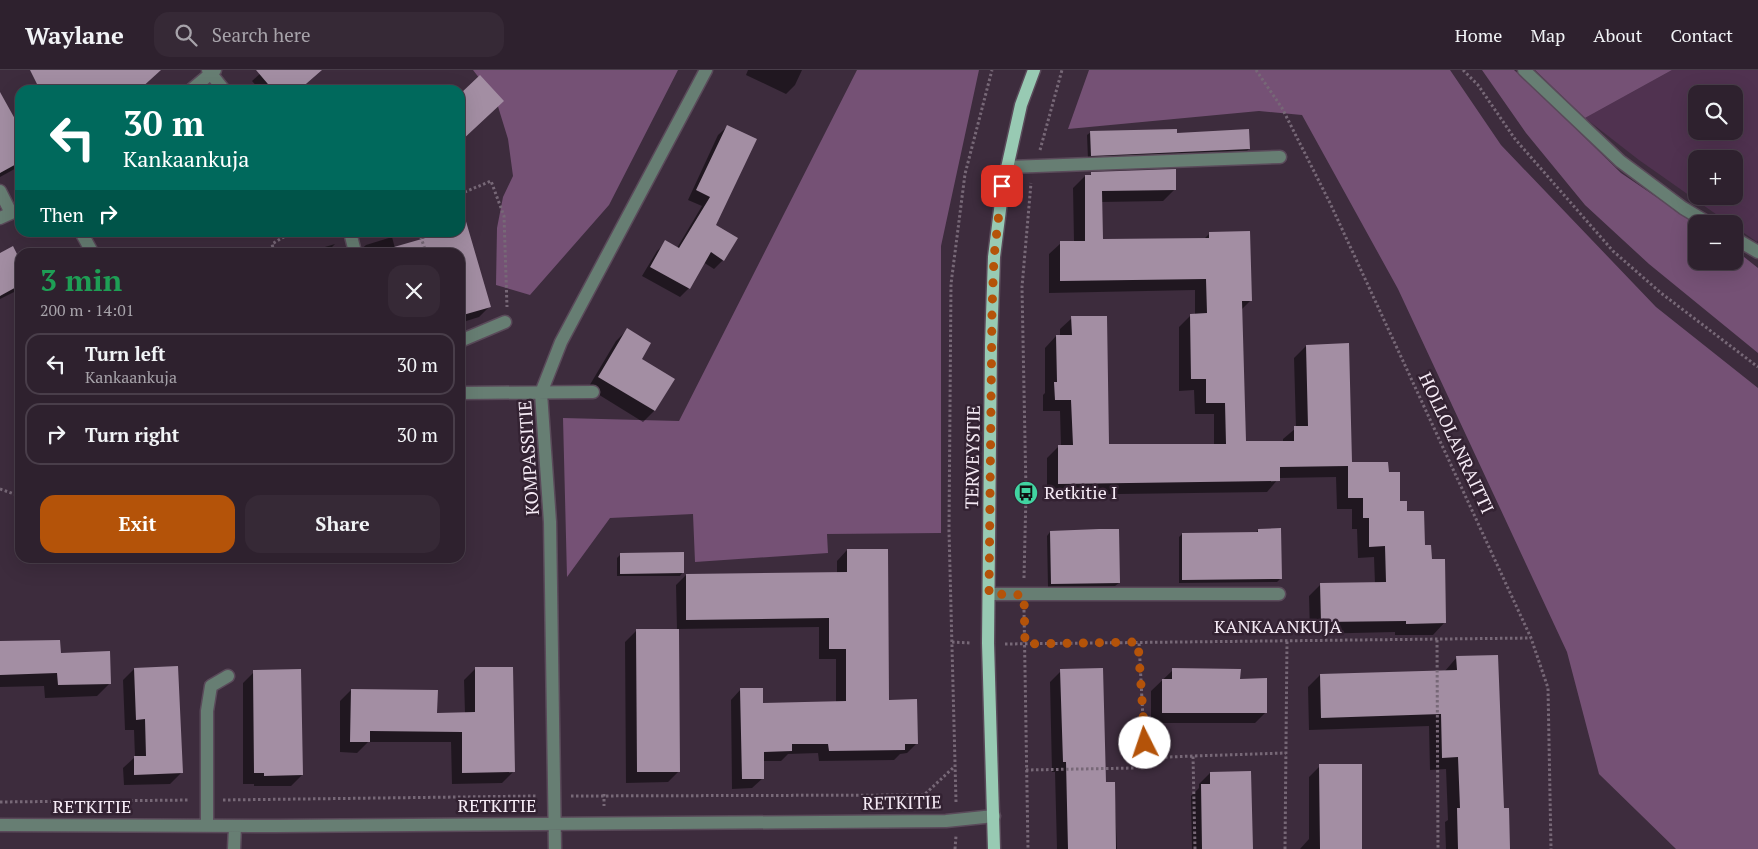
<!DOCTYPE html>
<html lang="en">
<head>
<meta charset="utf-8">
<style>
	:root { --surface:#2e212e; --page:#362936; --text:#f1f3f6; --muted:#a7a3aa; --line:#493e4a; --accent:#b45309 }
	body { margin:0; font-family:"PT Serif",serif; background:var(--page); color:var(--text); height:100vh; display:flex; flex-direction:column; font-size:19px; white-space:nowrap }
	* { box-sizing:border-box; margin:0 }
	p { font-size:16px; color:var(--muted) }
	.icon { flex:none; width:28px; height:28px; fill:none; stroke:currentColor; stroke-width:2; stroke-linecap:round; stroke-linejoin:round }
	.map { position:relative; flex:1; overflow:hidden }
	.details { position:absolute; left:15px; top:178px; width:450px; height:315px; display:flex; flex-direction:column; background:var(--surface); border-radius:15px; box-shadow:0 5px 20px #0002,0 0 0 1px var(--line) }
	.details>* { flex:none }
	.banner { position:absolute; left:15px; top:15px; width:450px; height:152px; border-radius:15px; box-shadow:0 5px 20px #0002,0 0 0 1px var(--line); background:#00695c; color:#fff; overflow:hidden }
	.tools { position:absolute; left:1688px; top:15px; display:grid; gap:10px }
	.tools a { display:grid; place-items:center; width:55px; height:55px; border-radius:10px; background:var(--surface); box-shadow:0 5px 20px #0002,0 0 0 1px var(--line); font-size:25px }
	.pin { position:absolute; display:grid; place-items:center; width:42px; height:42px; color:#fff; margin:-21px; border-radius:10px; box-shadow:0 2px 8px #0006 }
	.me { position:absolute; width:55px; margin:-28px; rotate:356deg; stroke-linejoin:round; filter:drop-shadow(0 0 4px #0008) }
	.turn { display:flex; align-items:center; gap:18px; height:105px; padding:0 25px; font-size:22px }
	.turn .icon { width:65px; height:65px; stroke-width:2.5 }
	.turn b { display:block; font-size:35px; line-height:42px }
	.then { display:flex; align-items:center; height:48px; padding:0 25px; background:#0003; gap:10px; font-size:19px }
	.round { display:grid; place-items:center; flex:none; width:52px; height:52px; border-radius:15px; background:var(--page) }
	.summary { display:flex; align-items:center; justify-content:space-between; height:85px; padding:0 25px }
	h1 { font-size:30px; font-weight:800; line-height:38px; color:#1e9e55 }
	.button { display:flex; gap:10px; margin-top:auto; padding:10px 25px }
	.button a { flex:1; height:58px; border-radius:15px; background:var(--accent); color:#fff; font-size:20px; font-weight:800; line-height:58px; text-align:center }
	.button a+a { background:var(--page); color:var(--text) }
	ul { padding:0; list-style:none }
	li { display:flex; align-items:center; gap:15px; height:62px; margin:0 10px 8px; padding:0 15px; border:2px solid var(--line); border-radius:15px }
	li div { flex:1 }
	li b { display:block; font-size:19px }
	li em { font-style:normal }
	header { display:flex; align-items:center; gap:30px; box-sizing:border-box; height:70px; padding:0 25px; background:var(--surface); border-bottom:1px solid var(--line) }
	header strong { font-size:24px }
	nav { display:flex; gap:28px; margin-inline-start:auto; font-size:18px }
	.search { width:350px; height:45px; background:var(--page); display:flex; align-items:center; gap:12px; box-sizing:border-box; padding:0 18px; border-radius:15px; color:var(--muted); font-size:19px }
	.map>svg:first-child { display:block }
	.green { fill:#503250; fill-rule:evenodd }
	.forest { fill:#755175 }
	.shadow { fill:#0007 }
	.building { fill:#a38ea3 }
	.lines { fill:none; stroke-linecap:round; stroke-linejoin:round }
	.minor-casing { stroke:#5a4a5a; stroke-width:15 }
	.major-casing { stroke:#5a4a5a; stroke-width:15 }
	.path { stroke:#776877; stroke-width:3; stroke-dasharray:2.5 2.5; stroke-linecap:butt }
	.minor { stroke:#677e73; stroke-width:12 }
	.major { stroke:#98cab3; stroke-width:12 }
	.route { stroke:#b45309; stroke-width:9; stroke-dasharray:0 16.2 }
	.labels { text-anchor:middle; stroke-width:5; stroke-linejoin:round; paint-order:stroke }
	.street-label { font-size:18px; fill:#f5eaf5; stroke:#332232 }
	.poi-label { font-size:18px; fill:#f5eaf5; stroke:#332232; text-anchor:start }
</style>
</head>
<body>
<header>
<strong>Waylane</strong>
<div class="search"><svg class="icon" aria-label="search" viewBox="0 0 24 24"><circle cx="10" cy="10" r="6"/><path d="M15 15l6 6"/></svg>Search here</div>
<nav><a>Home</a><a>Map</a><a>About</a><a>Contact</a></nav>
</header>
<div class="map">
<svg width="1758" height="779" viewBox="0 0 1758 779">
	<rect width="100%" height="100%" fill="#3d2c3d"/>
	<path class="green" d="M1672 0H1758V170L1757 172 1734 156V154H1730L1639 90 1585 48ZM1696 24H1734V61H1696ZM1696 89H1734V126H1696Z"/>
	<path class="forest" d="M473 0H678L609 135 530 225 496 215 497 158 503 127 513 106 508 69 496 30Z
		M857 0H979L941 176V463L827 464 828 483 695 492 693 444 610 448 567 507 563 348 679 351Z
		M1089 0H1450L1501 75 1656 237 1758 318V779H1676L1599 704 1567 582 1398 219 1302 45 1259 41 1068 59Z
		M1482 0H1514L1532 16 1621 103 1696 154V191H1734V179L1758 198V283L1649 194 1585 135 1526 63Z
		M1535 0H1672L1585 48Z"/>
	<path class="shadow" d="M60 0H160L138 20H32L37 14Z
		M264 0H320L298 20H260L252 11Z
		M748 0H802L795 15 786 24 746 5Z
		M0 51 20 61V96L0 107Z
		M728 56 714 155 723 190 714 199 703 192 689 218 680 227 642 206 657 181 666 172 677 178 702 136 688 130 718 65Z
		M1091 62 1249 79 1246 82 1088 89 1087 65Z
		M1092 103 1175 119 1163 131 1101 132 1102 171 1204 169 1210 163 1251 230 1241 240 1245 373 1283 372V369L1296 358 1294 288 1306 276 1351 394 1387 404 1399 432 1431 490 1444 553 1433 565H1395V562L1310 564 1309 526 1321 514H1375L1374 487 1358 488 1357 459H1352V439H1337L1336 407 1279 408 1267 422 1047 425V388L1059 376H1061L1060 341H1043V325L1045 323V278L1056 266H1060V259L1072 248 1108 375H1214V344H1195L1194 320 1179 321V257L1191 245H1195V220L1049 223V184L1061 173 1074 172 1073 118 1085 106H1089Z
		M460 141H461L490 236 479 247 460 253V182H421L420 179 427 171 425 162H460Z
		M392 167 396 182H358L366 175Z
		M335 174 327 182H308Z
		M0 184 20 193V219L0 229Z
		M627 260 640 290 673 310 654 341 643 352 588 318 616 271Z
		M460 396H466V444L460 450Z
		M1258 460 1280 509 1277 512 1179 513V467L1182 464H1255Z
		M1050 462 1119 513 1115 516 1048 517 1047 466Z
		M847 480 888 631 917 673 907 683 900 684 894 690 819 691 818 683 788 684 781 691H763V708L752 718 732 719 731 630 741 619 762 634 836 632V589H819V557L678 559 679 701 668 712 626 713 625 572 636 561 677 560 676 515 686 505 837 503V491Z
		M621 484 683 502 680 506H617V488Z
		M0 573 60 584 110 613 97 626 45 628 44 616 0 617Z
		M1457 587 1502 739 1509 779H1446L1445 752 1448 750 1446 699 1430 700 1429 656 1309 660 1308 617 1320 605 1445 601Z
		M134 599 181 703 170 714 124 715 123 698 135 687 134 660H125L123 610Z
		M475 599 513 702 502 713 452 714 451 672H368L357 683 340 682V631L351 620 436 644 465 643 464 610Z
		M1173 600 1239 610 1266 642 1255 653H1151V621Z
		M1061 601 1105 713H1114L1117 779H1057L1055 702H1052L1050 612Z
		M254 602 302 705 291 716H254V714H243V613Z
		M1320 696 1361 779H1300L1309 769V707Z
		M1210 703 1252 779H1192L1191 726 1199 718V714Z"/>
	<path class="building" d="M30 0H161L139 20H40Z
		M256 0H322L299 20H273Z
		M480 5 504 31 460 72V24Z
		M0 22 20 58V92L0 103Z
		M727 55 757 69 716 155 738 168 724 191 711 182 690 219 650 197 665 170 679 178 710 127 696 120Z
		M1177 59V63L1249 59 1250 79 1091 86 1090 61Z
		M1176 99V120L1102 121 1103 169 1209 168V162L1250 161 1252 231H1242L1246 371H1294V356H1308L1306 275 1349 273 1352 392H1388L1389 402H1400V431H1407V441H1424L1425 475H1431L1432 489H1445L1446 553 1406 554V551L1321 552 1320 513 1386 512 1385 476 1369 477V448H1363V428H1348V396L1280 397V411L1058 414V375H1073L1071 330H1055L1054 312H1057L1056 265H1072L1071 246H1107L1109 374H1226L1225 333H1206V309H1191L1190 244 1207 243 1206 209 1060 211V171H1085V105H1091V102Z
		M465 148 491 237 463 245 460 234V182H394V177L446 162H460V149Z
		M13 176 20 190V215L0 226V183Z
		M627 258 651 273 642 289 675 309 655 341 598 307Z
		M1281 458 1282 509 1182 510V463L1258 462V459Z
		M1099 459H1119L1120 513 1051 514 1050 461Z
		M847 479H888L889 630 917 629 918 674H905V680L829 681 828 674H792V681L764 682V709H742L740 618H763V633L846 631V579H829V548L686 550V504L847 502Z
		M684 482V503L620 504V483Z
		M636 559H679L680 702H637Z
		M60 570 61 583 110 581 111 614 58 615 57 603 0 605V571Z
		M1498 585 1504 738H1509L1510 779H1458L1457 738H1460L1458 687 1442 688 1441 644 1321 648 1320 604 1457 600 1456 586Z
		M178 596 183 703 134 705V686H146L145 649 136 650 134 598Z
		M475 597H513L515 702 462 703V662L370 661V672H350L351 619 438 620 437 643 475 642Z
		M1103 598 1106 712H1115L1116 779H1068L1066 692H1063L1060 599Z
		M1172 598 1241 599 1240 609 1267 608V643H1162V609H1172Z
		M301 599 303 705 264 706V703H254L253 600Z
		M1319 694H1362V779H1320Z
		M1251 701 1253 779H1202L1201 714H1210V702Z"/>
	<g class="lines">
		<g class="minor-casing">
			<path id="minor" d="M208 0 224 20
				M1524 0 1620 91 1683 138 1710 154
				M191 20 215 0
				M1007 97 1280 87
				M0 121 11 143
				M0 148 20 139
				M81 162 92 182
				M350 162 355 182
				M1734 168 1758 182
				M460 271 505 252
				M460 323 593 322
				M989 524H1279
				M0 755 277 756 946 751 994 746
				M207 756V641L211 616 228 606
				M234 779 235 756
				M555 779 550 452 541 323 561 272 706 0"/>
		</g>
		<g class="major-casing">
			<path id="major" d="M994 779 988 573 991 275 994 187 1003 116 1021 35 1034 0"/>
		</g>
		<path class="path" d="M1256 0 1282 38 1330 133 1531 568 1548 618 1551 779
			M1463 0 1478 15 1515 69 1613 181 1661 223 1758 297
			M1040 80 1062 0
			M460 124 491 111 504 146 507 237
			M419 162 426 182
			M274 182 272 174 292 162
			M0 419 20 426
			M1024 508 1026 423 1022 217 1031 113
			M1024 540 1028 779
			M1437 570 1438 779
			M952 572 971 573
			M1005 574 1531 568
			M1145 688 1193 686
			M1026 700 1134 698 1145 688 1139 572
			M604 724V736
			M571 726 924 725 954 697
			M223 730 537 726
			M0 732 190 730
			M956 732 949 461 951 214 965 104 992 0
			M955 779 956 766
			M1195 779 1193 686 1286 683
			M1285 779 1287 570"/>
		<use href="#minor" class="minor"/>
		<use href="#major" class="major"/>
	</g>
	<g class="lines">
		<path class="route" d="M1002 116 994 187 992 240 989 524 1024 525 1025 574 1138 572 1145 673"/>
	</g>
	<defs>
		<g id="bus-disc" transform="scale(1.25)"><circle r="9.5" fill="#41d4a1" stroke="#332232"/><path d="M-5-6H5V4H4V6H2V4H-2V6H-4V4H-5ZM-3.5-4V0h7V-4ZM-3.5 1.2v1.5H-2V1.2ZM2 1.2v1.5H3.5V1.2Z" fill="#111"/></g>
	</defs>
	<g fill-rule="evenodd">
		<use href="#bus-disc" x="1026" y="423"/>
	</g>
	<g class="labels">
		<g class="street-label">
			<text transform="translate(1456 373) rotate(65)" y="6">HOLLOLANRAITTI</text>
			<text transform="translate(973 387) rotate(-89)" y="6">TERVEYSTIE</text>
			<text transform="translate(529 388) rotate(-94)" y="6">KOMPASSITIE</text>
			<text x="1278" y="563">KANKAANKUJA</text>
			<text transform="translate(902 733) rotate(-1)" y="6">RETKITIE</text>
			<text x="497" y="742">RETKITIE</text>
			<text x="92" y="743">RETKITIE</text>
		</g>
		<g class="poi-label">
			<text x="1044" y="429">Retkitie I</text>
		</g>
	</g>
</svg>
<div class="tools">
<a><svg class="icon" aria-label="search" viewBox="0 0 24 24"><circle cx="10" cy="10" r="6"/><path d="M15 15l6 6"/></svg></a>
<a>+</a>
<a>−</a>
</div>
<div class="pin" style="left:1002px;top:116px;background:#d93025"><svg class="icon" aria-label="arrive" viewBox="0 0 24 24"><path d="M6 21V4h12l-3 4 3 4H6"/></svg></div>
<svg class="me" style="left:1145px;top:673px" viewBox="-20 -20 40 40"><circle r="19" fill="#fff"/><path d="M0-13L10 11 0 6-10 11z" fill="#b45309"/></svg>
<div class="banner">
<div class="turn"><svg class="icon" aria-label="left" viewBox="0 0 24 24"><path d="M17 20v-9H6M10 6l-5 5 5 5"/></svg><div><b>30 m</b>Kankaankuja</div></div>
<div class="then">Then<svg class="icon" aria-label="right" viewBox="0 0 24 24"><path d="M7 20v-9h11M14 6l5 5-5 5"/></svg></div>
</div>
<section class="details">
<div class="summary"><div><h1>3 min</h1><p>200 m · 14:01</p></div><a class="round"><svg class="icon" aria-label="close" viewBox="0 0 24 24"><path d="M6 6l12 12M18 6L6 18"/></svg></a></div>
<ul>
<li><svg class="icon" aria-label="left" viewBox="0 0 24 24"><path d="M17 20v-9H6M10 6l-5 5 5 5"/></svg><div><b>Turn left</b><p>Kankaankuja</p></div><em>30 m</em></li>
<li><svg class="icon" aria-label="right" viewBox="0 0 24 24"><path d="M7 20v-9h11M14 6l5 5-5 5"/></svg><div><b>Turn right</b></div><em>30 m</em></li>
</ul>
<div class="button"><a>Exit</a><a>Share</a></div>
</section>
</div>
</body>
</html>
